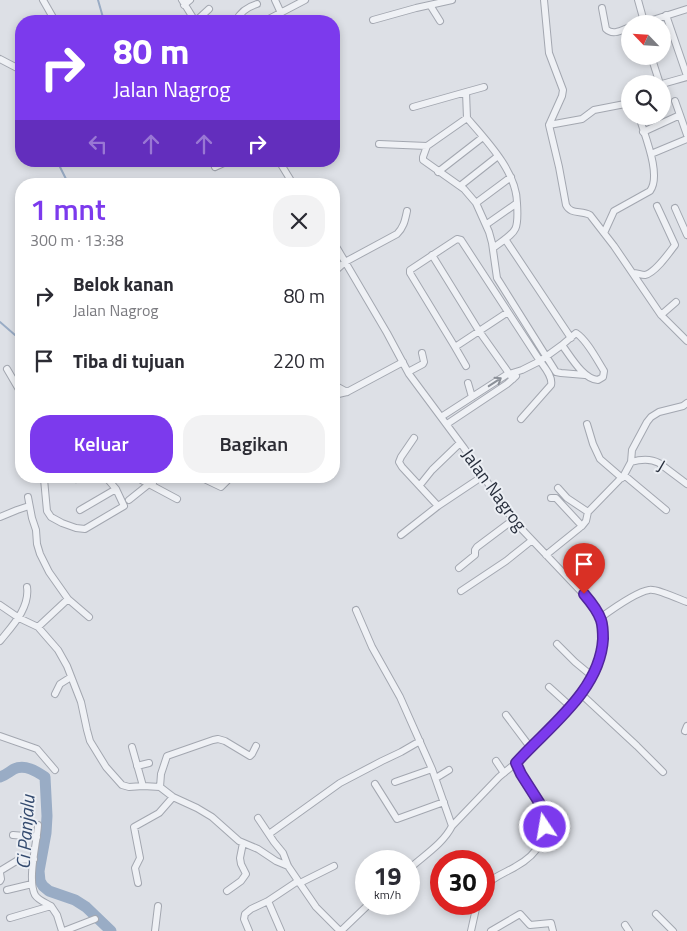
<!DOCTYPE html>
<html lang="id">
<head>
<meta charset="utf-8">
<style>
	:root { --surface:#fff; --page:#f2f2f3; --text:#2b2b33; --muted:#7c7c81; --accent:#7c3aed }
	body { margin:0; font-family:"Titillium Web",sans-serif; background:var(--page); color:var(--text); height:100vh; display:flex; flex-direction:column; font-size:19px; white-space:nowrap }
	* { box-sizing:border-box; margin:0 }
	p { font-size:16px; color:var(--muted) }
	.icon { flex:none; width:28px; height:28px; fill:none; stroke:currentColor; stroke-width:2; stroke-linecap:round; stroke-linejoin:round }
	.map { position:relative; flex:1; overflow:hidden }
	.panel { position:absolute; left:15px; top:178px; width:325px; height:305px; display:flex; flex-direction:column; background:var(--surface); border-radius:20px; box-shadow:0 2px 8px #0003 }
	.panel>* { flex:none }
	.top-card { position:absolute; left:15px; top:15px; width:325px; height:152px; border-radius:20px; box-shadow:0 2px 8px #0003; background:#7c3aed; color:#fff; overflow:hidden }
	.needle { width:32px; rotate:295deg }
	.fabs { position:absolute; left:621px; top:15px; display:grid; gap:10px }
	.fabs a { display:grid; place-items:center; width:50px; height:50px; border-radius:50%; background:var(--surface); box-shadow:0 2px 8px #0003; font-size:25px }
	.speed { position:absolute; left:355px; top:850px; display:flex; gap:10px; font-size:25px; font-weight:700; text-align:center }
	.speed>* { display:grid; place-content:center; width:65px; height:65px; border-radius:50%; background:var(--surface); box-shadow:0 2px 8px #0003; line-height:1 }
	.speed small { font-size:12px; font-weight:400 }
	.speed .limit { border:8px solid #d22; background:#fff; color:#111 }
	.pin { position:absolute; display:grid; place-items:center; width:42px; height:42px; color:#fff; margin:-51px -21px; border-radius:50% 50% 50% 0; rotate:-45deg; box-shadow:0 0 5px #0007 }
	.pin .icon { rotate:45deg }
	.me { position:absolute; width:55px; margin:-28px; rotate:348deg; stroke-linejoin:round; filter:drop-shadow(0 0 4px #0008) }
	.turn { display:flex; align-items:center; gap:18px; height:105px; padding:0 15px; font-size:22px }
	.turn .icon { width:65px; height:65px; stroke-width:2.5 }
	.turn b { display:block; font-size:35px; line-height:42px }
	.lanes { display:flex; align-items:center; height:48px; padding:0 15px; background:#0003; justify-content:center; gap:25px; direction:ltr }
	.lanes .off { opacity:.35 }
	.round { display:grid; place-items:center; flex:none; width:52px; height:52px; border-radius:20px; background:var(--page) }
	.overview { display:flex; align-items:center; justify-content:space-between; height:85px; padding:0 15px }
	h1 { font-size:30px; font-weight:600; line-height:38px; color:var(--accent) }
	.button { display:flex; gap:10px; margin-top:auto; padding:10px 15px }
	.button a { flex:1; height:58px; border-radius:20px; background:var(--accent); color:#fff; font-size:20px; font-weight:600; line-height:58px; text-align:center }
	.button a+a { background:var(--page); color:var(--text) }
	ul { padding:0; list-style:none }
	li { display:flex; align-items:center; gap:15px; height:65px; padding:0 15px }
	li div { flex:1 }
	li b { display:block; font-size:19px }
	li em { font-style:normal }
	.map>svg:first-child { display:block }
	.lines { fill:none; stroke-linecap:round; stroke-linejoin:round }
	.stream { stroke:#99acc5; stroke-width:2 }
	.river { stroke:#99acc5; stroke-width:11 }
	.minor-casing { stroke:#a3a7b0; stroke-width:8 }
	.minor { stroke:#eff1f5; stroke-width:6 }
	.oneway { stroke:#8b9098 }
	.route-casing { stroke:#51269a; stroke-width:12 }
	.route { stroke:#7c3aed; stroke-width:9 }
	.labels { text-anchor:middle; stroke-width:4; stroke-linejoin:round; paint-order:stroke }
	.street-label { font-size:18px; fill:#272e3c; stroke:#eceff4 }
	.water-label { font-size:19px; font-style:italic; fill:#334a6e; stroke:#eceff4 }
</style>
</head>
<body>
<div class="map">
<svg width="687" height="931" viewBox="0 0 687 931">
	<rect width="100%" height="100%" fill="#dde0e6"/>
	<g class="lines">
		<path class="stream" d="M98 0 104 21
			M57 161 66 179 65 184
			M0 322 15 335 21 336"/>
		<path class="river" d="M0 777C6 775 9 772 14 769 25 764 36 771 45 777L47 816 46 833 39 871 40 881 43 886 49 891 75 900 86 907 111 931"/>
		<g class="minor-casing">
			<path id="minor" d="M43 0 55 21
				M182 0 195 21
				M275 0 281 13
				M544 0 549 53 563 90 562 96 549 125 559 167 566 205C571 215 581 210 590 215L614 246 661 315 687 341
				M638 0 643 18V24
				M184 5 190 0
				M430 5 440 21
				M602 8 606 29C613 36 622 30 630 27
				M666 15 687 76
				M373 20 416 8 452 0
				M196 21 209 9
				M236 21C240 12 247 7 257 4
				M265 21 305 0
				M640 24 687 9
				M651 56 660 84
				M0 59 21 70
				M662 84 687 77
				M466 92 484 87
				M675 101 680 115
				M413 107 466 92 467 118
				M549 125 582 119 594 110 630 103
				M643 132 680 115 687 135
				M379 144 427 146
				M651 154 687 139
				M279 161 293 184
				M215 167 228 161
				M438 172 483 137
				M460 186 498 156
				M476 203 511 177
				M675 208 687 235
				M487 224 517 203C517 172 486 140 467 118L427 146 423 157V160L464 189 476 203 489 232 492 243 497 278 556 372 561 373 585 375
				M604 233 614 211 650 191C662 175 644 134 639 116
				M505 239 571 338
				M334 243 387 333 409 374 464 448 513 520 590 601 600 618 603 634 602 650 597 665 588 684 581 694 558 720 530 747 516 763C520 772 525 781 531 790 535 795 539 800 541 806 552 833 539 854 515 867 505 873 490 878 484 888
				M493 248C516 231 519 233 517 203
				M432 255 479 331 513 379
				M334 272 345 262 397 234C404 227 405 220 407 211
				M633 273C637 273 641 275 645 275 655 273 669 253 675 245L657 206
				M508 312 455 347 410 273V270L457 239 461 240 540 361C545 368 553 377 551 385L521 419
				M661 315 676 302
				M455 347 466 366
				M7 369 21 393
				M408 372 423 364 424 362 422 353
				M468 383 472 397
				M334 385 347 392
				M334 395 347 392 403 362
				M441 417 506 375 522 370 540 361 562 345 576 333C587 340 597 360 604 371L603 377 598 380C583 379 571 357 562 345
				M447 424 507 384 516 376
				M587 424 593 444 600 459 622 478
				M414 438 401 457 399 462 402 467 438 506
				M631 462C641 459 650 458 659 463L687 484
				M624 475 666 510
				M134 476 177 499
				M198 476 221 487 232 476
				M44 479 47 511 51 517 62 523 76 528 85 529 124 506 116 489 105 476
				M76 479 80 476
				M152 485 156 476
				M420 485 432 470 460 443
				M558 488 567 498 588 512
				M28 497 32 518 36 530 37 544 40 554 49 572 68 599 38 627
				M551 498H556L582 526
				M129 500 149 484
				M80 510 116 489
				M0 517 17 510 29 506
				M401 535 438 506 483 476
				M546 555 582 526 586 521 588 512 624 475 631 462 632 450 647 422 651 417 659 412 683 406 687 403
				M459 568 475 555V550L477 547 513 520
				M461 591 506 561 531 541
				M68 599 89 617
				M0 605 19 618 38 627 58 650 67 666 81 702 87 730 90 741 106 767 122 785 129 787 143 786 160 787 173 797 197 808 212 817 239 841 258 849 276 861 288 866
				M356 610 372 647 400 697 432 769 452 826
				M600 618C611 610 636 592 649 590 655 588 679 599 687 602
				M0 641C12 626 30 608 27 587
				M557 644 575 662 592 676
				M549 687 570 706
				M55 694 60 684 71 677
				M581 694 637 746 663 772
				M506 715 530 747
				M685 731 687 726
				M0 736 37 749 55 770
				M132 747 143 786
				M496 761 504 773
				M137 766 149 763
				M436 778 449 770
				M395 782 432 769
				M375 784 397 819 444 802
				M160 787 161 774 167 756 213 740 218 739 225 741 250 756 252 754 256 746
				M258 818 274 842 283 853 288 866 316 907 340 931
				M38 825C37 843 27 879 35 895 38 900 46 903 51 906
				M269 834 340 783 382 761 401 752 420 741
				M13 835 37 837
				M409 869C423 856 443 844 452 826L499 777 516 763
				M0 871 18 860 34 859
				M0 873 1 879 0 881
				M138 883 135 868 140 858 134 827 159 813 173 797
				M300 883 334 866
				M7 890 32 884
				M227 891 241 881 246 874 241 864 240 858 243 843
				M268 901 281 931
				M656 914 673 931
				M10 918 51 906 57 915 62 931
				M625 925 629 931
				M64 931 95 919
				M155 931 158 906
				M249 931 244 919 245 914 251 909 268 901 298 881
				M341 931 369 904
				M471 931 477 904
				M491 931 520 914 530 925 551 923 553 931"/>
		</g>
		<use href="#minor" class="minor"/>
	</g>
	<defs><path id="oneway-shaft" d="M-6 0H5M1.5-3L5.5 0L1.5 3" fill="none" stroke-width="1.6" stroke-linecap="round" stroke-linejoin="round" transform="scale(1.25)"/></defs>
	<use class="oneway" href="#oneway-shaft" transform="translate(495 382) rotate(-33)"/>
	<g class="lines">
		<g class="route-casing">
			<path id="route" d="M545 827 542 807 521 774 516 763C548 727 600 691 603 639 603 633 603 626 601 620 598 611 590 601 584 594"/>
		</g>
		<use href="#route" class="route"/>
	</g>
	<g class="labels">
		<g class="street-label">
			<text transform="translate(661 466) rotate(30)" y="6">J</text>
			<text transform="translate(494 490) rotate(54)" y="6">Jalan Nagrog</text>
		</g>
		<g class="water-label">
			<text transform="translate(25 832) rotate(-86)" y="7">Ci Panjalu</text>
		</g>
	</g>
</svg>
<div class="fabs">
<a><svg class="needle" viewBox="-14 -14 28 28"><path d="M0-13l5 13h-10z" fill="#e53935"/><path d="M0 13l5-13h-10z" fill="#7c7c81"/></svg></a>
<a><svg class="icon" aria-label="search" viewBox="0 0 24 24"><circle cx="10" cy="10" r="6"/><path d="M15 15l6 6"/></svg></a>
</div>
<div class="speed"><div>19<small>km/h</small></div><div class="limit">30</div></div>
<div class="pin" style="left:584px;top:594px;background:#d93025"><svg class="icon" aria-label="arrive" viewBox="0 0 24 24"><path d="M6 21V4h12l-3 4 3 4H6"/></svg></div>
<svg class="me" style="left:545px;top:827px" viewBox="-20 -20 40 40"><circle r="17" fill="#7c3aed" stroke="#fff" stroke-width="3"/><path d="M0-11L8 9 0 5-8 9z" fill="#fff"/></svg>
<div class="top-card">
<div class="turn"><svg class="icon" aria-label="right" viewBox="0 0 24 24"><path d="M7 20v-9h11M14 6l5 5-5 5"/></svg><div><b>80 m</b>Jalan Nagrog</div></div>
<div class="lanes"><svg class="icon off" aria-label="left" viewBox="0 0 24 24"><path d="M17 20v-9H6M10 6l-5 5 5 5"/></svg><svg class="icon off" aria-label="ahead" viewBox="0 0 24 24"><path d="M12 20V5M6 11l6-6 6 6"/></svg><svg class="icon off" aria-label="ahead" viewBox="0 0 24 24"><path d="M12 20V5M6 11l6-6 6 6"/></svg><svg class="icon" aria-label="right" viewBox="0 0 24 24"><path d="M7 20v-9h11M14 6l5 5-5 5"/></svg></div>
</div>
<section class="panel">
<div class="overview"><div><h1>1 mnt</h1><p>300 m · 13:38</p></div><a class="round"><svg class="icon" aria-label="close" viewBox="0 0 24 24"><path d="M6 6l12 12M18 6L6 18"/></svg></a></div>
<ul>
<li><svg class="icon" aria-label="right" viewBox="0 0 24 24"><path d="M7 20v-9h11M14 6l5 5-5 5"/></svg><div><b>Belok kanan</b><p>Jalan Nagrog</p></div><em>80 m</em></li>
<li><svg class="icon" aria-label="arrive" viewBox="0 0 24 24"><path d="M6 21V4h12l-3 4 3 4H6"/></svg><div><b>Tiba di tujuan</b></div><em>220 m</em></li>
</ul>
<div class="button"><a>Keluar</a><a>Bagikan</a></div>
</section>
</div>
</body>
</html>
